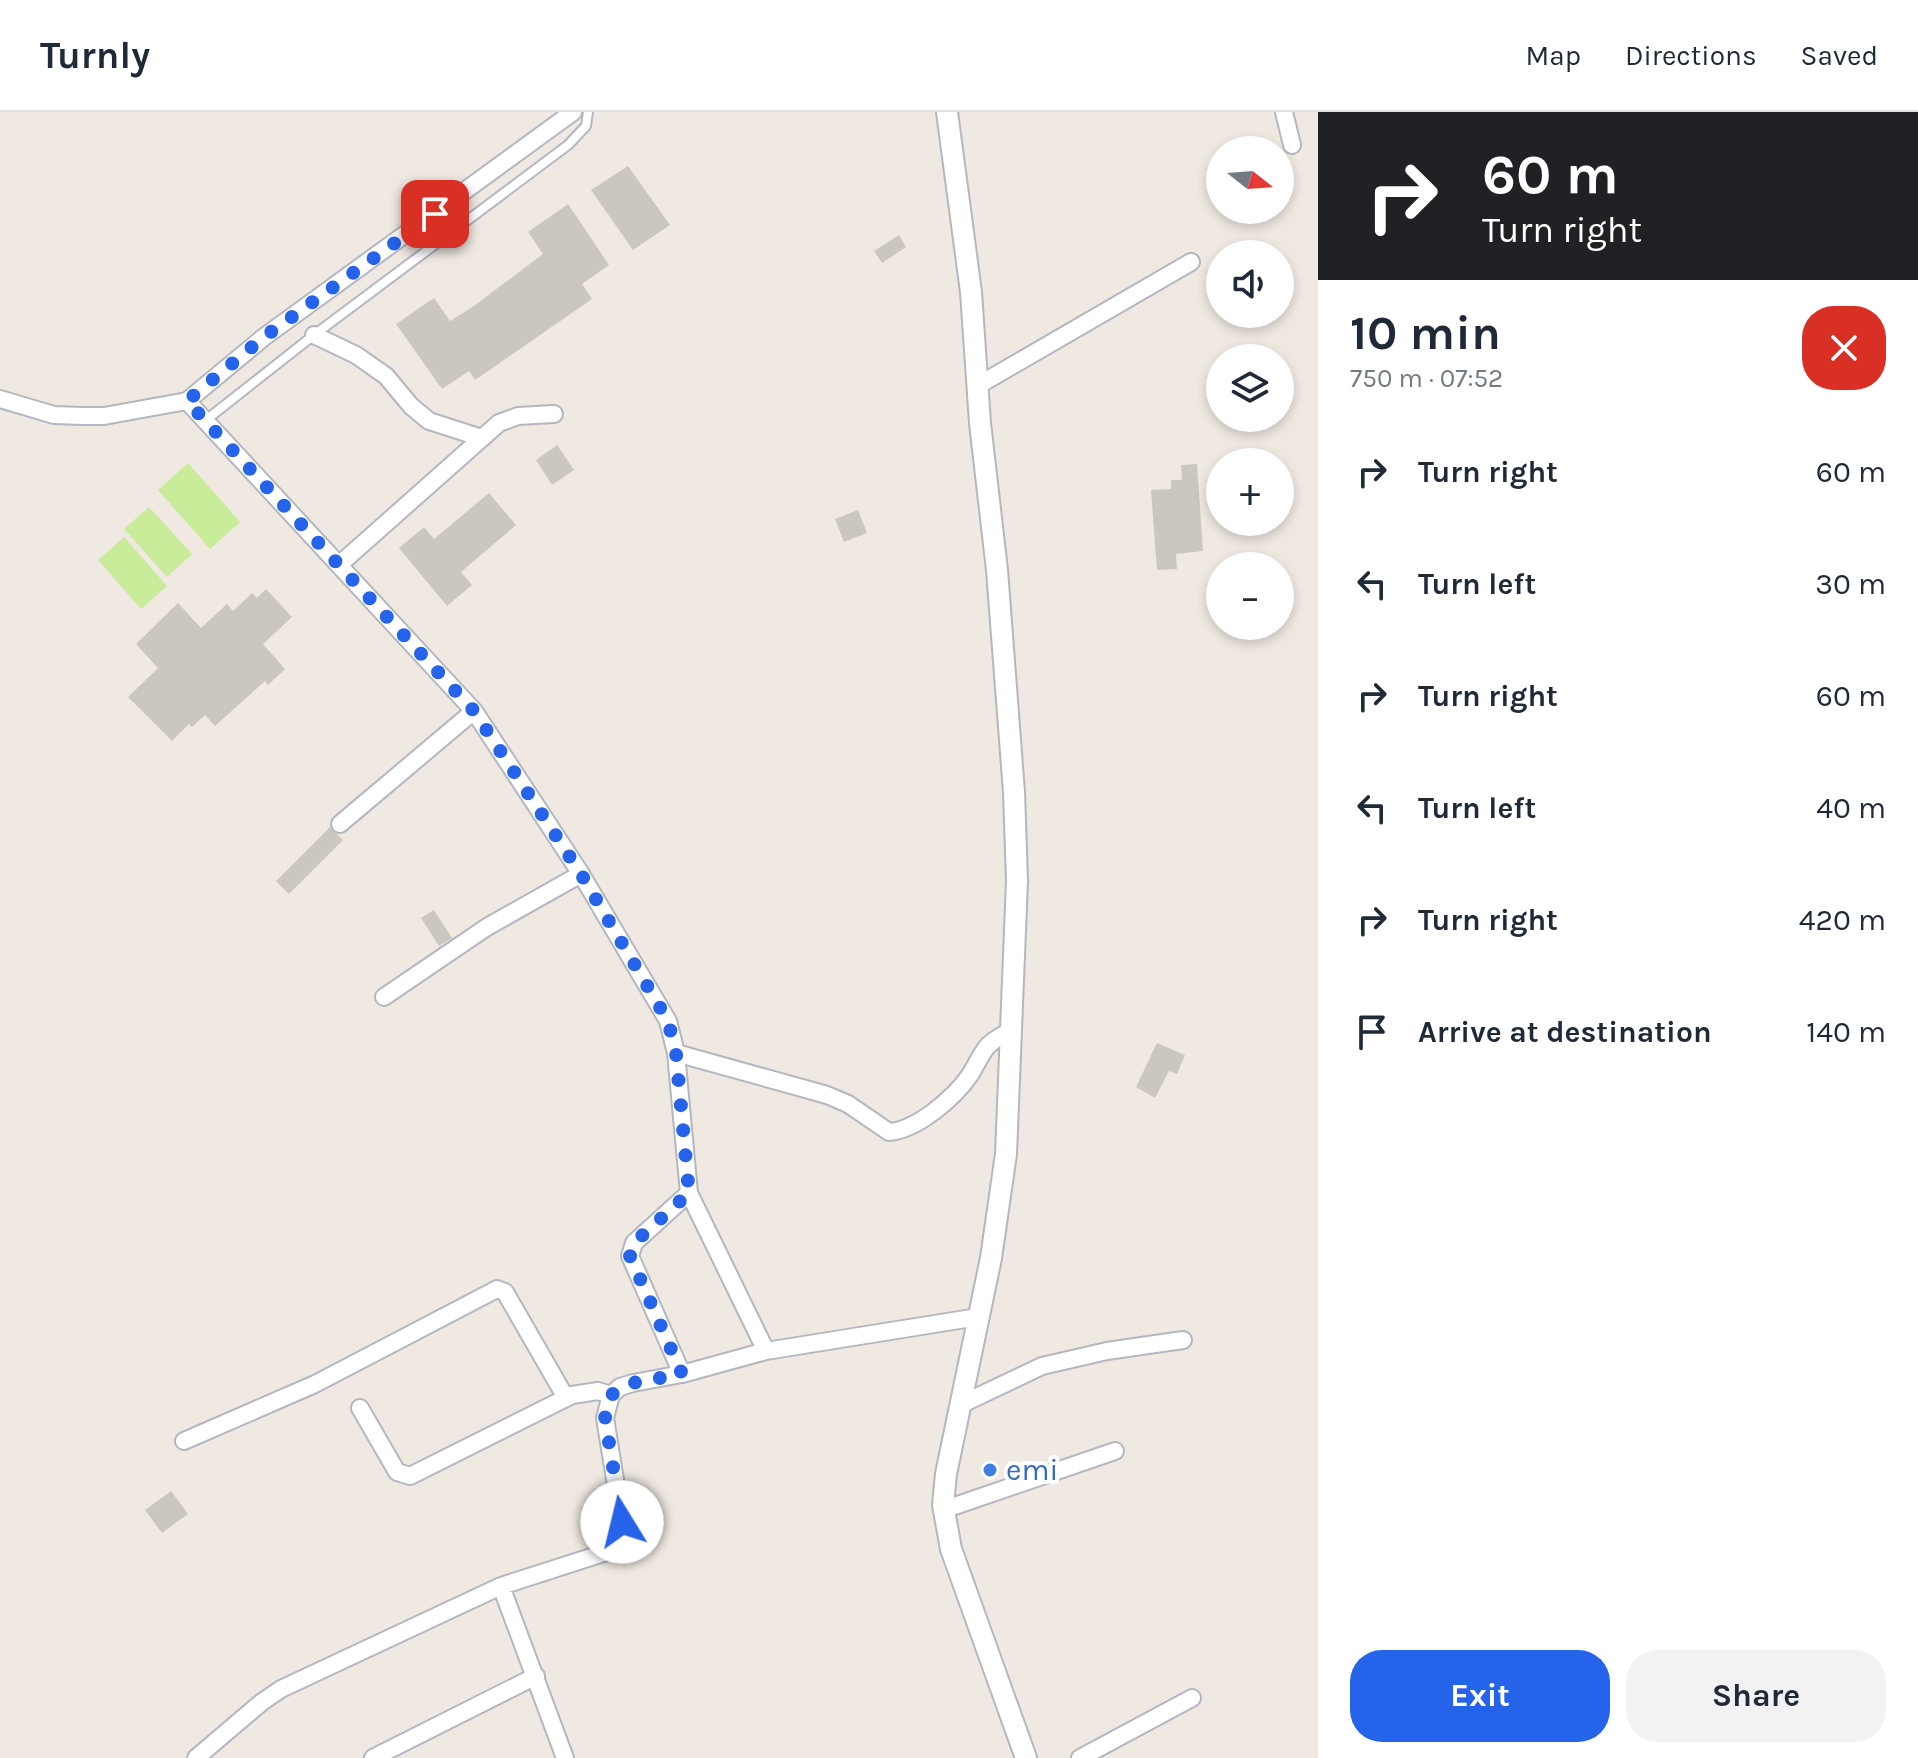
<!DOCTYPE html>
<html lang="en">
<head>
<meta charset="utf-8">
<style>
	:root { --surface:#fff; --page:#f2f2f3; --text:#1f2937; --muted:#747a83; --line:#e0e1e3; --accent:#2563eb }
	body { margin:0; font-family:Karla,sans-serif; background:var(--page); color:var(--text); height:100vh; display:flex; flex-direction:column; font-size:30px; white-space:nowrap }
	* { box-sizing:border-box; margin:0 }
	p { font-size:26px; color:var(--muted) }
	.icon { flex:none; width:44px; height:44px; fill:none; stroke:currentColor; stroke-width:2; stroke-linecap:round; stroke-linejoin:round }
	.map { position:relative; flex:1; overflow:hidden }
	.side { display:flex; flex-direction:column; background:var(--surface); width:600px }
	.side>* { flex:none }
	.top-card { background:#202124; color:#fff; overflow:hidden }
	.needle { width:52px; rotate:107deg }
	.buttons { position:absolute; left:1206px; top:24px; display:grid; gap:16px }
	.buttons a { display:grid; place-items:center; width:88px; height:88px; border-radius:50%; background:var(--surface); box-shadow:0 4px 12px #0003; font-size:40px }
	.pin { position:absolute; display:grid; place-items:center; width:68px; height:68px; color:#fff; margin:-34px; border-radius:16px; box-shadow:0 4px 12px #0006 }
	.me { position:absolute; width:88px; margin:-44px; rotate:351deg; stroke-linejoin:round; filter:drop-shadow(0 0 6px #0008) }
	.turn { display:flex; align-items:center; gap:28px; height:168px; padding:0 32px; font-size:36px }
	.turn .icon { width:104px; height:104px; stroke-width:2.5 }
	.turn b { display:block; font-size:56px; line-height:68px }
	.round { display:grid; place-items:center; flex:none; width:84px; height:84px; border-radius:32px; background:var(--page) }
	.head { display:flex; align-items:center; justify-content:space-between; height:136px; padding:0 32px }
	h1 { font-size:48px; font-weight:700; line-height:60px }
	.cta { display:flex; gap:16px; margin-top:auto; padding:16px 32px }
	.cta a { flex:1; height:92px; border-radius:32px; background:var(--accent); color:#fff; font-size:32px; font-weight:700; line-height:92px; text-align:center }
	.cta a+a { background:var(--page); color:var(--text) }
	ul { padding:0; list-style:none }
	li { display:flex; align-items:center; gap:24px; height:112px; padding:0 32px }
	li div { flex:1 }
	li b { display:block; font-size:30px }
	li em { font-style:normal }
	header { display:flex; align-items:center; gap:48px; box-sizing:border-box; height:112px; padding:0 40px; background:var(--surface); border-bottom:2px solid var(--line) }
	header strong { font-size:38px }
	nav { display:flex; gap:44px; margin-inline-start:auto; font-size:28px }
	main { display:flex; flex:1; min-height:0 }
	.map>svg:first-child { display:block }
	.pitch { fill:#c9ec9a }
	.building { fill:#cbc7bf }
	.lines { fill:none; stroke-linecap:round; stroke-linejoin:round }
	.service-casing { stroke:#b4b7c1; stroke-width:12 }
	.minor-casing { stroke:#b4b7c1; stroke-width:20 }
	.tertiary-casing { stroke:#b4b7c1; stroke-width:24 }
	.service { stroke:#fff; stroke-width:8 }
	.minor { stroke:#fff; stroke-width:16 }
	.tertiary { stroke:#fff; stroke-width:20 }
	.route { stroke:#2563eb; stroke-width:14; stroke-dasharray:0 25.2 }
	.shop-dot { fill:#3f7fe0; stroke:#fff; stroke-width:3 }
	.labels { text-anchor:middle; stroke-width:8; stroke-linejoin:round; paint-order:stroke }
	.shop-label { font-size:30px; fill:#366cbe; stroke:#fff; text-anchor:start }
</style>
</head>
<body>
<header>
<strong>Turnly</strong>
<nav><a>Map</a><a>Directions</a><a>Saved</a></nav>
</header>
<main>
<div class="map">
<svg width="1318" height="1646" viewBox="0 0 1318 1646">
	<rect width="100%" height="100%" fill="#efe9e1"/>
	<path class="pitch" d="M188 351 240 410 210 437 158 378Z
		M149 395 192 442 167 465 124 417Z
		M124 425 167 474 141 497 98 448Z"/>
	<path class="building" d="M628 54 670 113 633 138 591 78Z
		M568 92 609 153 582 172 592 187 475 268 469 259 442 277 396 212 434 186 450 209 471 196 543 142 528 120Z
		M899 123 906 135 882 151 874 139Z
		M557 333 574 358 552 373 536 348Z
		M1197 352 1203 439 1176 442 1177 457 1157 458 1151 378 1171 377V368H1182L1181 353Z
		M489 381 516 413 461 460 472 473 447 494 399 436 424 415 434 427Z
		M858 398 867 421 844 430 835 407Z
		M266 477 292 505 263 532 285 557 268 573 265 569 215 614 205 603 192 615 189 612 172 629 128 585 158 556 136 532 178 491 201 516 227 492 233 499 252 481 257 486Z
		M330 715 343 728 289 782 276 769Z
		M434 798 452 826 439 834 421 806Z
		M1157 931 1185 943 1177 962 1169 959 1155 986 1136 975Z
		M171 1379 188 1402 162 1421 145 1398Z"/>
	<g class="lines">
		<g class="service-casing">
			<path id="service" d="M206 308 314 223 568 33 586 14 588 0"/>
		</g>
		<g class="minor-casing">
			<path id="minor" d="M1284 0 1292 33
				M314 223 356 243 386 264 411 294 429 309 482 326
				M977 274 1191 150
				M0 287 54 303 83 304H104L187 289 264 225 573 0
				M187 289 474 599 581 762 668 909 676 941 689 1081 766 1239
				M340 452 499 311 518 304 554 302
				M340 712 474 599
				M384 885 487 815 581 762
				M676 941 827 983 848 992 889 1020C917 1018 954 986 970 963 975 955 980 944 986 936 992 928 1003 923 1012 918
				M682 1262 630 1144 634 1131 689 1081
				M960 1293 1042 1254 1107 1239 1183 1228
				M360 1296 397 1360 410 1364 572 1283 598 1279 611 1283
				M184 1329 315 1272 497 1177 505 1180 566 1286
				M943 1398 1115 1339
				M501 1474 565 1646
				M196 1646 262 1590 281 1577 501 1474 613 1438 619 1430 622 1410 605 1306 611 1283 620 1275 633 1271 682 1262 766 1239 978 1205
				M373 1646 536 1564
				M1080 1646 1192 1586"/>
		</g>
		<g class="tertiary-casing">
			<path id="tertiary" d="M947 0 971 180 980 311 997 458 1014 680 1017 769 1006 1042 991 1146 946 1362 943 1393 951 1437 1026 1646"/>
		</g>
		<use href="#service" class="service"/>
		<use href="#minor" class="minor"/>
		<use href="#tertiary" class="tertiary"/>
	</g>
	<g class="lines">
		<path class="route" d="M435 102 264 225 187 289 474 599 581 762 668 909 676 941 689 1081 634 1131 630 1144 682 1262 633 1271 611 1283 605 1306 622 1410"/>
	</g>
	<circle class="shop-dot" cx="990" cy="1358" r="8"/>
	<g class="labels">
		<g class="shop-label">
			<text x="1006" y="1368">emi</text>
		</g>
	</g>
</svg>
<div class="buttons">
<a><svg class="needle" viewBox="-14 -14 28 28"><path d="M0-13l5 13h-10z" fill="#e53935"/><path d="M0 13l5-13h-10z" fill="#747a83"/></svg></a>
<a><svg class="icon" aria-label="sound" viewBox="0 0 24 24"><path d="M4 9h4l5-4v14l-5-4H4zM17 9q2 3 0 6"/></svg></a>
<a><svg class="icon" aria-label="layers" viewBox="0 0 24 24"><path d="M12 4l9 5-9 5-9-5zM3 14l9 5 9-5"/></svg></a>
<a>+</a>
<a>−</a>
</div>
<div class="pin" style="left:435px;top:102px;background:#d93025"><svg class="icon" aria-label="arrive" viewBox="0 0 24 24"><path d="M6 21V4h12l-3 4 3 4H6"/></svg></div>
<svg class="me" style="left:622px;top:1410px" viewBox="-20 -20 40 40"><circle r="19" fill="#fff"/><path d="M0-13L10 11 0 6-10 11z" fill="#2563eb"/></svg>
</div>
<section class="side">
<div class="top-card">
<div class="turn"><svg class="icon" aria-label="right" viewBox="0 0 24 24"><path d="M7 20v-9h11M14 6l5 5-5 5"/></svg><div><b>60 m</b>Turn right</div></div>
</div>
<div class="head"><div><h1>10 min</h1><p>750 m · 07:52</p></div><a class="round" style="background:#d93025;color:#fff"><svg class="icon" aria-label="close" viewBox="0 0 24 24"><path d="M6 6l12 12M18 6L6 18"/></svg></a></div>
<ul>
<li><svg class="icon" aria-label="right" viewBox="0 0 24 24"><path d="M7 20v-9h11M14 6l5 5-5 5"/></svg><div><b>Turn right</b></div><em>60 m</em></li>
<li><svg class="icon" aria-label="left" viewBox="0 0 24 24"><path d="M17 20v-9H6M10 6l-5 5 5 5"/></svg><div><b>Turn left</b></div><em>30 m</em></li>
<li><svg class="icon" aria-label="right" viewBox="0 0 24 24"><path d="M7 20v-9h11M14 6l5 5-5 5"/></svg><div><b>Turn right</b></div><em>60 m</em></li>
<li><svg class="icon" aria-label="left" viewBox="0 0 24 24"><path d="M17 20v-9H6M10 6l-5 5 5 5"/></svg><div><b>Turn left</b></div><em>40 m</em></li>
<li><svg class="icon" aria-label="right" viewBox="0 0 24 24"><path d="M7 20v-9h11M14 6l5 5-5 5"/></svg><div><b>Turn right</b></div><em>420 m</em></li>
<li><svg class="icon" aria-label="arrive" viewBox="0 0 24 24"><path d="M6 21V4h12l-3 4 3 4H6"/></svg><div><b>Arrive at destination</b></div><em>140 m</em></li>
</ul>
<div class="cta"><a>Exit</a><a>Share</a></div>
</section>
</main>
</body>
</html>
